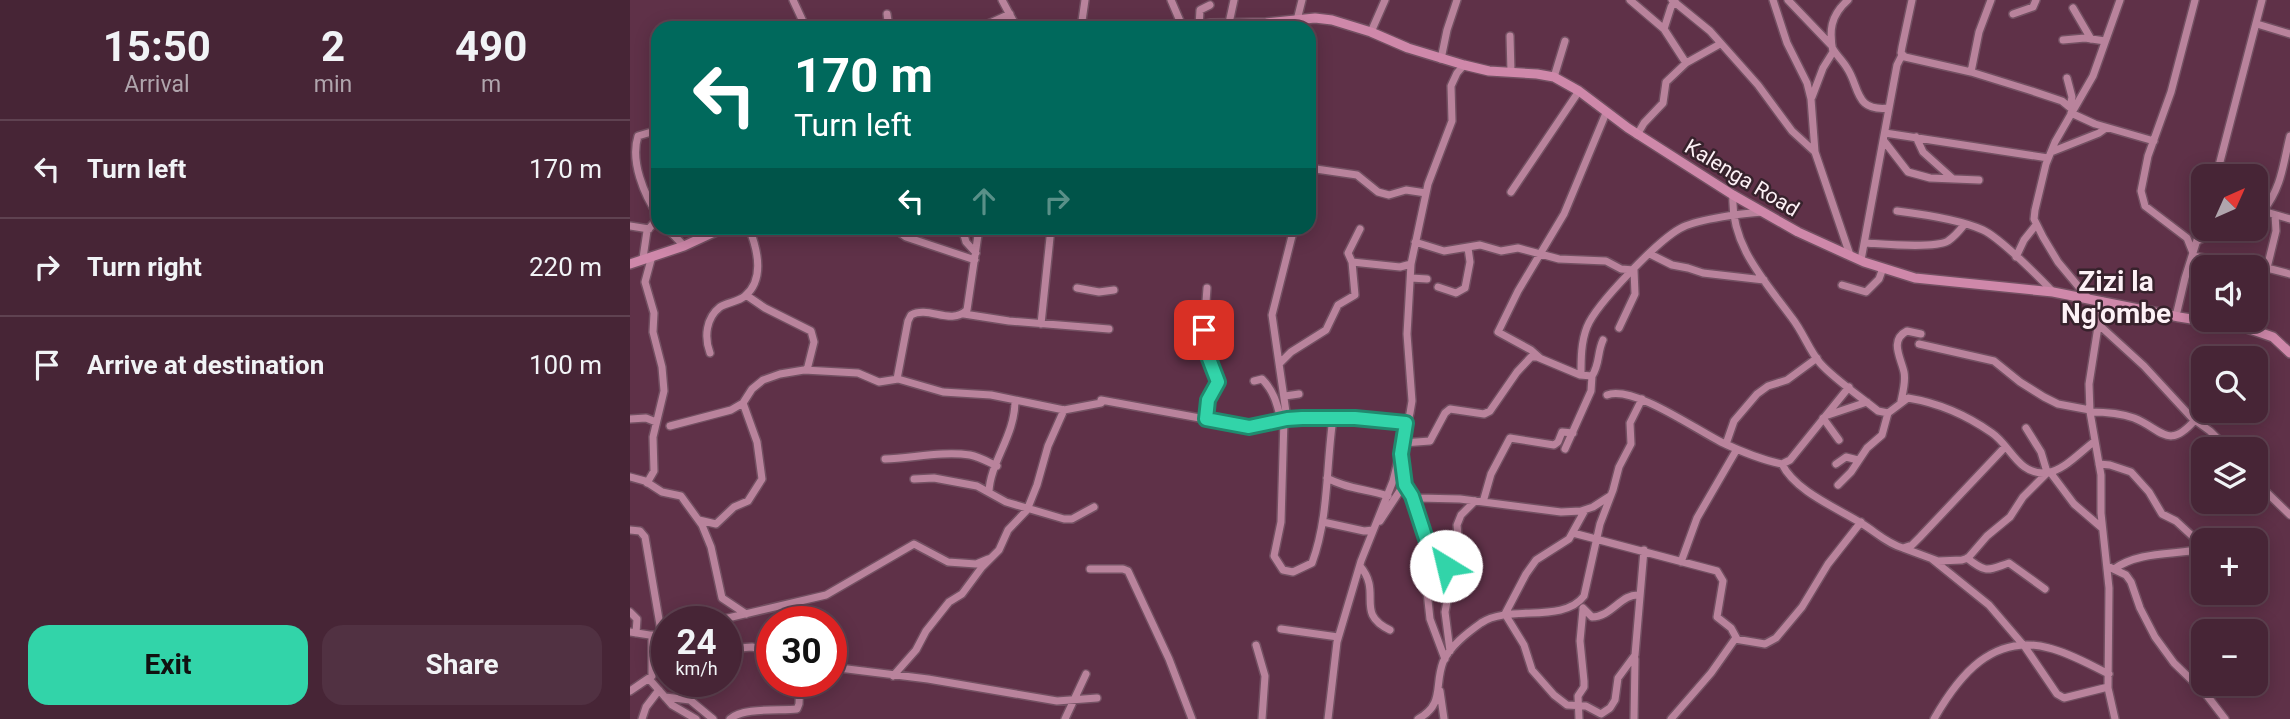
<!DOCTYPE html>
<html lang="en">
<head>
<meta charset="utf-8">
<style>
	:root { --surface:#472536; --page:#513142; --text:#f1f3f6; --muted:#b0a5ad; --line:#5f4251; --accent:#32d4a9 }
	body { margin:0; font-family:Roboto,sans-serif; background:var(--page); color:var(--text); height:100vh; display:flex; flex-direction:column; font-size:26px; white-space:nowrap }
	* { box-sizing:border-box; margin:0 }
	p { font-size:23px; color:var(--muted) }
	.icon { flex:none; width:38px; height:38px; fill:none; stroke:currentColor; stroke-width:2; stroke-linecap:round; stroke-linejoin:round }
	.map { position:relative; flex:1; overflow:hidden }
	.details { display:flex; flex-direction:column; background:var(--surface); width:630px }
	.details>* { flex:none }
	.top-card { position:absolute; left:21px; top:21px; width:665px; height:214px; border-radius:21px; box-shadow:0 4px 18px #0003,0 0 0 2px var(--line); background:#00695c; color:#fff; overflow:hidden }
	.needle { width:46px; rotate:45deg }
	.buttons { position:absolute; left:1561px; top:164px; display:grid; gap:14px }
	.buttons a { display:grid; place-items:center; width:77px; height:77px; border-radius:14px; background:var(--surface); box-shadow:0 4px 18px #0003,0 0 0 2px var(--line); font-size:35px }
	.speed { position:absolute; left:21px; top:606px; display:flex; gap:14px; font-size:35px; font-weight:700; text-align:center }
	.speed>* { display:grid; place-content:center; width:91px; height:91px; border-radius:50%; background:var(--surface); box-shadow:0 4px 18px #0003,0 0 0 2px var(--line); line-height:1 }
	.speed small { font-size:18px; font-weight:400 }
	.speed .limit { border:10px solid #d22; background:#fff; color:#111 }
	.pin { position:absolute; display:grid; place-items:center; width:60px; height:60px; color:#fff; margin:-30px; border-radius:14px; box-shadow:0 4px 10px #0006 }
	.me { position:absolute; width:77px; margin:-38px; rotate:324deg; stroke-linejoin:round; filter:drop-shadow(0 0 5px #0008) }
	.turn { display:flex; align-items:center; gap:24px; height:147px; padding:0 28px; font-size:32px }
	.turn .icon { width:91px; height:91px; stroke-width:2.5 }
	.turn b { display:block; font-size:49px; line-height:60px }
	.lanes { display:flex; align-items:center; height:66px; padding:0 28px; background:#0003; justify-content:center; gap:35px; direction:ltr }
	.lanes .off { opacity:.35 }
	.eta { display:flex; justify-content:space-evenly; align-items:center; height:119px; text-align:center }
	.eta b { font-size:42px; font-weight:700; line-height:49px }
	.button { display:flex; gap:14px; margin-top:auto; padding:14px 28px }
	.button a { flex:1; height:80px; border-radius:21px; background:var(--accent); color:#111; font-size:28px; font-weight:700; line-height:80px; text-align:center }
	.button a+a { background:var(--page); color:var(--text) }
	ul { padding:0; list-style:none }
	li { display:flex; align-items:center; gap:21px; height:98px; padding:0 28px; border-top:2px solid var(--line) }
	li div { flex:1 }
	li b { display:block; font-size:26px }
	li em { font-style:normal }
	main { display:flex; flex:1; min-height:0 }
	.map>svg:first-child { display:block }
	.lines { fill:none; stroke-linecap:round; stroke-linejoin:round }
	.minor-casing { stroke:#735062; stroke-width:10 }
	.major-casing { stroke:#735062; stroke-width:12 }
	.minor { stroke:#b9839c; stroke-width:7 }
	.major { stroke:#cf88aa; stroke-width:9 }
	.route-casing { stroke:#208a6e; stroke-width:18 }
	.route { stroke:#32d4a9; stroke-width:12 }
	.labels { text-anchor:middle; stroke-width:5; stroke-linejoin:round; paint-order:stroke }
	.street-label { font-size:21px; fill:#fdf1f6; stroke:#37222c }
	.district-label { font-size:28px; font-weight:bold; fill:#fdf1f6; stroke:#37222c }
</style>
</head>
<body>
<main>
<section class="details">
<div class="eta">
<div><b>15:50</b><p>Arrival</p></div>
<div><b>2</b><p>min</p></div>
<div><b>490</b><p>m</p></div>
</div>
<ul>
<li><svg class="icon" aria-label="left" viewBox="0 0 24 24"><path d="M17 20v-9H6M10 6l-5 5 5 5"/></svg><div><b>Turn left</b></div><em>170 m</em></li>
<li><svg class="icon" aria-label="right" viewBox="0 0 24 24"><path d="M7 20v-9h11M14 6l5 5-5 5"/></svg><div><b>Turn right</b></div><em>220 m</em></li>
<li><svg class="icon" aria-label="arrive" viewBox="0 0 24 24"><path d="M6 21V4h12l-3 4 3 4H6"/></svg><div><b>Arrive at destination</b></div><em>100 m</em></li>
</ul>
<div class="button"><a>Exit</a><a>Share</a></div>
</section>
<div class="map">
<svg width="1660" height="719" viewBox="0 0 1660 719">
	<rect width="100%" height="100%" fill="#5f3148"/>
	<g class="lines">
		<g class="minor-casing">
			<path id="minor" d="M163 0 176 28
				M372 0 387 28
				M541 0 553 28
				M1000 0 1034 29
				M1042 0 1080 31 1128 85 1162 131 1185 152
				M1045 0 1041 7 1034 29 1056 63
				M1143 0 1157 43 1177 83 1181 99 1185 152 1220 255
				M1158 0 1201 45
				M1282 0 1272 47 1271 53 1275 57 1341 72 1399 90 1432 101 1443 110
				M1443 8 1461 39
				M257 14 259 28
				M1383 14 1403 7 1406 0
				M667 20 672 0
				M452 21 455 0
				M599 23 604 0
				M1627 24 1660 34
				M569 26 570 10 580 5
				M349 28 380 14
				M741 32 755 0
				M880 36 881 72
				M1433 40 1455 38 1475 41
				M1203 49C1207 56 1213 61 1217 68 1230 87 1224 112 1259 108
				M811 59 817 30 827 0
				M1341 72 1349 32 1361 0
				M924 77 935 41
				M1437 78 1442 97 1440 107
				M1182 97 1193 68 1203 52C1199 31 1200 16 1218 0
				M1441 113 1465 124 1524 141
				M28 130 8 136C0 161 14 195 28 215
				M1255 133 1418 158
				M1007 135 1014 123 1033 103 1036 82 1056 63 1090 44
				M1286 137 1293 152 1322 178
				M1254 141 1278 172 1300 178 1349 180
				M1421 152 1469 133 1476 128
				M679 168 727 175 748 192 759 195 776 190 796 193
				M1586 177 1632 0
				M881 192 949 91
				M1103 195C1100 245 1135 281 1162 318 1173 332 1179 350 1190 363 1204 379 1231 397 1248 411L1258 413 1278 398C1309 403 1335 414 1362 433 1381 446 1388 475 1416 473 1434 471 1451 451 1465 441
				M1626 209 1660 219
				M1267 211C1291 214 1331 220 1353 230 1370 238 1409 277 1423 292
				M1633 211C1652 187 1653 164 1660 136
				M0 226 19 229
				M37 228 54 246
				M264 228 276 237 345 260
				M332 228 336 242 346 253
				M1567 241 1575 237 1582 229
				M785 242 814 251 850 245 871 251 888 248 929 259 976 261 991 269 1004 270 1005 294 989 328
				M1235 243C1253 244 1304 249 1318 241 1324 237 1330 230 1334 225
				M1563 253 1557 238 1515 206 1511 191 1518 156 1541 92 1565 0
				M1020 254 1042 265 1058 268 1073 273 1134 280
				M1562 256 1637 268 1660 274
				M1386 257 1394 240 1406 225
				M13 258 17 231 28 218
				M1231 260 1267 65 1272 55
				M722 262 770 267 781 264
				M1637 268 1646 231 1645 215
				M781 278 797 279
				M1212 285 1236 292 1249 279 1253 268
				M808 287 826 293 835 288 840 262 838 248
				M447 288 469 292 484 290
				M116 295 135 308 181 331 184 342 177 370
				M1458 298 1428 262 1413 237 1404 219 1405 210 1416 164 1425 142 1463 76 1490 0
				M1472 301 1459 384 1460 412 1471 475V513L1479 588 1478 688 1485 719
				M334 314 379 321 479 329
				M1546 316 1555 278 1573 221
				M411 324 421 228
				M1468 324 1514 366 1562 418 1580 431 1599 450
				M1289 344 1364 361 1390 382 1414 397 1428 404 1460 410
				M80 353C74 337 76 318 90 307 98 302 108 302 115 296 135 279 127 248 119 228
				M910 358 901 350 868 332 888 291 934 214 976 113
				M650 363 661 352 696 330 708 305 725 295 722 262 718 253 730 229
				M951 375C951 359 951 342 957 327 966 304 1031 237 1053 227 1070 219 1114 213 1133 212
				M267 379 278 321 281 315C299 305 320 326 337 310L349 228
				M624 381 632 379C644 391 647 404 651 420
				M977 395C1003 385 1065 429 1091 442 1110 451 1132 460 1152 464L1160 460 1219 387
				M655 396 669 394
				M471 400 619 427 657 419 687 418H725L777 423
				M1271 401C1273 392 1276 381 1274 372 1271 358 1259 340 1277 331L1291 334
				M1460 412C1475 412 1490 413 1504 418 1532 429 1538 451 1565 420
				M1198 415 1237 402
				M1193 418 1209 440
				M0 419 16 418 26 422
				M576 419 578 400 588 382 573 343 577 288
				M654 419 651 522 644 556 653 570 663 572 682 563C699 517 696 466 703 418
				M657 419 642 315 664 228
				M40 426 101 410 113 403 122 389 133 380 150 374 174 370 228 373 249 382 268 379 313 392 361 395 434 410 471 403
				M1396 428 1411 452 1417 472
				M773 443 800 441 815 413 820 409 854 414 860 411 887 372 901 357H907L950 375 962 376C970 364 967 353 973 340
				M1096 444 1104 421 1127 394 1138 386 1157 380 1187 358
				M935 449 961 391 962 376
				M771 458C773 473 773 491 788 498L830 499 931 512 951 511 963 507 980 496
				M255 459C283 458 312 451 340 455 350 457 358 462 367 466
				M1152 464C1165 491 1207 508 1231 523 1246 532 1256 543 1273 548L1282 545 1290 537 1375 447
				M1206 464 1216 457 1228 460
				M1469 464 1480 465 1501 472 1519 492 1532 514 1546 521 1573 546
				M1420 472 1444 504 1472 528
				M0 477 15 481 32 492 51 496 72 525 81 547 92 598 116 614
				M697 478C717 489 737 489 758 496
				M284 479 304 478 347 486 376 502 434 519H442L464 507
				M1626 482 1660 515
				M17 483 24 471 23 437 34 391 32 367 23 332 24 313 15 282 22 256
				M1208 485 1221 472 1237 448 1252 435 1258 413
				M359 492C360 462 385 436 385 401
				M782 496 795 538 812 556 816 566
				M853 502 861 474 880 438 924 445 928 442 932 432 943 433
				M955 510 939 539 906 560 896 574 875 614 894 645 902 670 924 695 937 705 956 706 971 714 980 708 985 700 988 678 1005 655 1014 550
				M69 520 86 524 104 507 118 501 132 479 127 442 113 403
				M750 521 775 483
				M693 522 734 531 743 530
				M0 530 10 531 15 537 32 637
				M943 533 1087 571 1093 581 1087 617 1101 628 1107 639
				M796 539 795 573 800 619 815 659
				M1593 541 1597 538
				M1273 548 1308 561 1332 560 1338 558 1357 536 1380 517 1393 497 1418 472
				M1337 558C1357 574 1358 570 1379 563L1415 589
				M1302 559 1359 605 1395 647 1427 694 1434 698 1478 687
				M1051 562 1067 518 1107 449
				M730 566C753 593 724 613 760 630
				M1477 566 1496 575 1501 582 1510 608 1525 637 1544 663 1575 693 1595 719
				M460 569H493L498 571 539 659 562 719
				M1484 569C1509 551 1544 555 1573 549
				M953 608 962 617C982 617 991 593 1010 595
				M0 612 7 619 6 633
				M85 621 196 595 284 544 318 562 346 564 358 559
				M651 629 708 637
				M0 632 26 636
				M626 645 635 676 632 719
				M96 649 122 647 142 652
				M820 651 815 612 820 586 831 565 827 525 831 515 845 501
				M201 667 298 679 427 701 467 698
				M263 676 286 650 296 631 319 602 332 594 352 567 369 550 378 530 397 510 407 485 418 446 434 410
				M20 680 42 705 66 719
				M0 691 22 676V635
				M810 691 814 719
				M35 697 60 700 83 719
				M12 719 16 707 29 690
				M100 719C113 707 150 711 167 709L169 704 170 681
				M435 719 456 674
				M698 719 707 642 731 561 763 481 780 413 782 401 777 334 781 264 798 184 822 121 821 86 827 73 834 65
				M788 719C815 704 804 686 813 662 820 646 837 633 851 623 879 604 933 624 954 596L970 524 983 490 989 467 1001 444 1000 423 1012 399
				M949 719 948 696 954 687V681L950 641 953 609
				M1004 719 1005 659
				M1041 719 1081 673 1105 639 1135 644 1146 638 1172 607 1198 564 1231 522
				M1304 719C1329 675 1363 633 1419 648 1440 653 1460 665 1479 674"/>
		</g>
		<g class="major-casing">
			<path id="major" d="M558 28 581 24 636 23 685 18 702 20 741 32 778 48 834 65 859 71 907 74 924 77 949 91 998 128 1103 195 1168 232 1234 262 1285 278 1423 292 1549 317 1617 328 1643 337 1660 353
				M0 264 54 246 93 228"/>
		</g>
		<use href="#minor" class="minor"/>
		<use href="#major" class="major"/>
	</g>
	<g class="lines">
		<g class="route-casing">
			<path id="route" d="M574 330 573 343 588 382 578 400 576 419 619 427 657 419 672 418H725L776 423 771 454 775 485 782 496 796 539 812 556 816 566"/>
		</g>
		<use href="#route" class="route"/>
	</g>
	<g class="labels">
		<g class="street-label">
			<text transform="translate(1112 178) rotate(31)" y="7">Kalenga Road</text>
		</g>
		<g class="district-label">
			<text x="1486" y="291">Zizi la<tspan x="1486" dy="32">Ng'ombe</tspan></text>
		</g>
	</g>
</svg>
<div class="buttons">
<a><svg class="needle" viewBox="-14 -14 28 28"><path d="M0-13l5 13h-10z" fill="#e53935"/><path d="M0 13l5-13h-10z" fill="#b0a5ad"/></svg></a>
<a><svg class="icon" aria-label="sound" viewBox="0 0 24 24"><path d="M4 9h4l5-4v14l-5-4H4zM17 9q2 3 0 6"/></svg></a>
<a><svg class="icon" aria-label="search" viewBox="0 0 24 24"><circle cx="10" cy="10" r="6"/><path d="M15 15l6 6"/></svg></a>
<a><svg class="icon" aria-label="layers" viewBox="0 0 24 24"><path d="M12 4l9 5-9 5-9-5zM3 14l9 5 9-5"/></svg></a>
<a>+</a>
<a>−</a>
</div>
<div class="speed"><div>24<small>km/h</small></div><div class="limit">30</div></div>
<div class="pin" style="left:574px;top:330px;background:#d93025"><svg class="icon" aria-label="arrive" viewBox="0 0 24 24"><path d="M6 21V4h12l-3 4 3 4H6"/></svg></div>
<svg class="me" style="left:816px;top:566px" viewBox="-20 -20 40 40"><circle r="19" fill="#fff"/><path d="M0-13L10 11 0 6-10 11z" fill="#32d4a9"/></svg>
<div class="top-card">
<div class="turn"><svg class="icon" aria-label="left" viewBox="0 0 24 24"><path d="M17 20v-9H6M10 6l-5 5 5 5"/></svg><div><b>170 m</b>Turn left</div></div>
<div class="lanes"><svg class="icon" aria-label="left" viewBox="0 0 24 24"><path d="M17 20v-9H6M10 6l-5 5 5 5"/></svg><svg class="icon off" aria-label="ahead" viewBox="0 0 24 24"><path d="M12 20V5M6 11l6-6 6 6"/></svg><svg class="icon off" aria-label="right" viewBox="0 0 24 24"><path d="M7 20v-9h11M14 6l5 5-5 5"/></svg></div>
</div>
</div>
</main>
</body>
</html>
